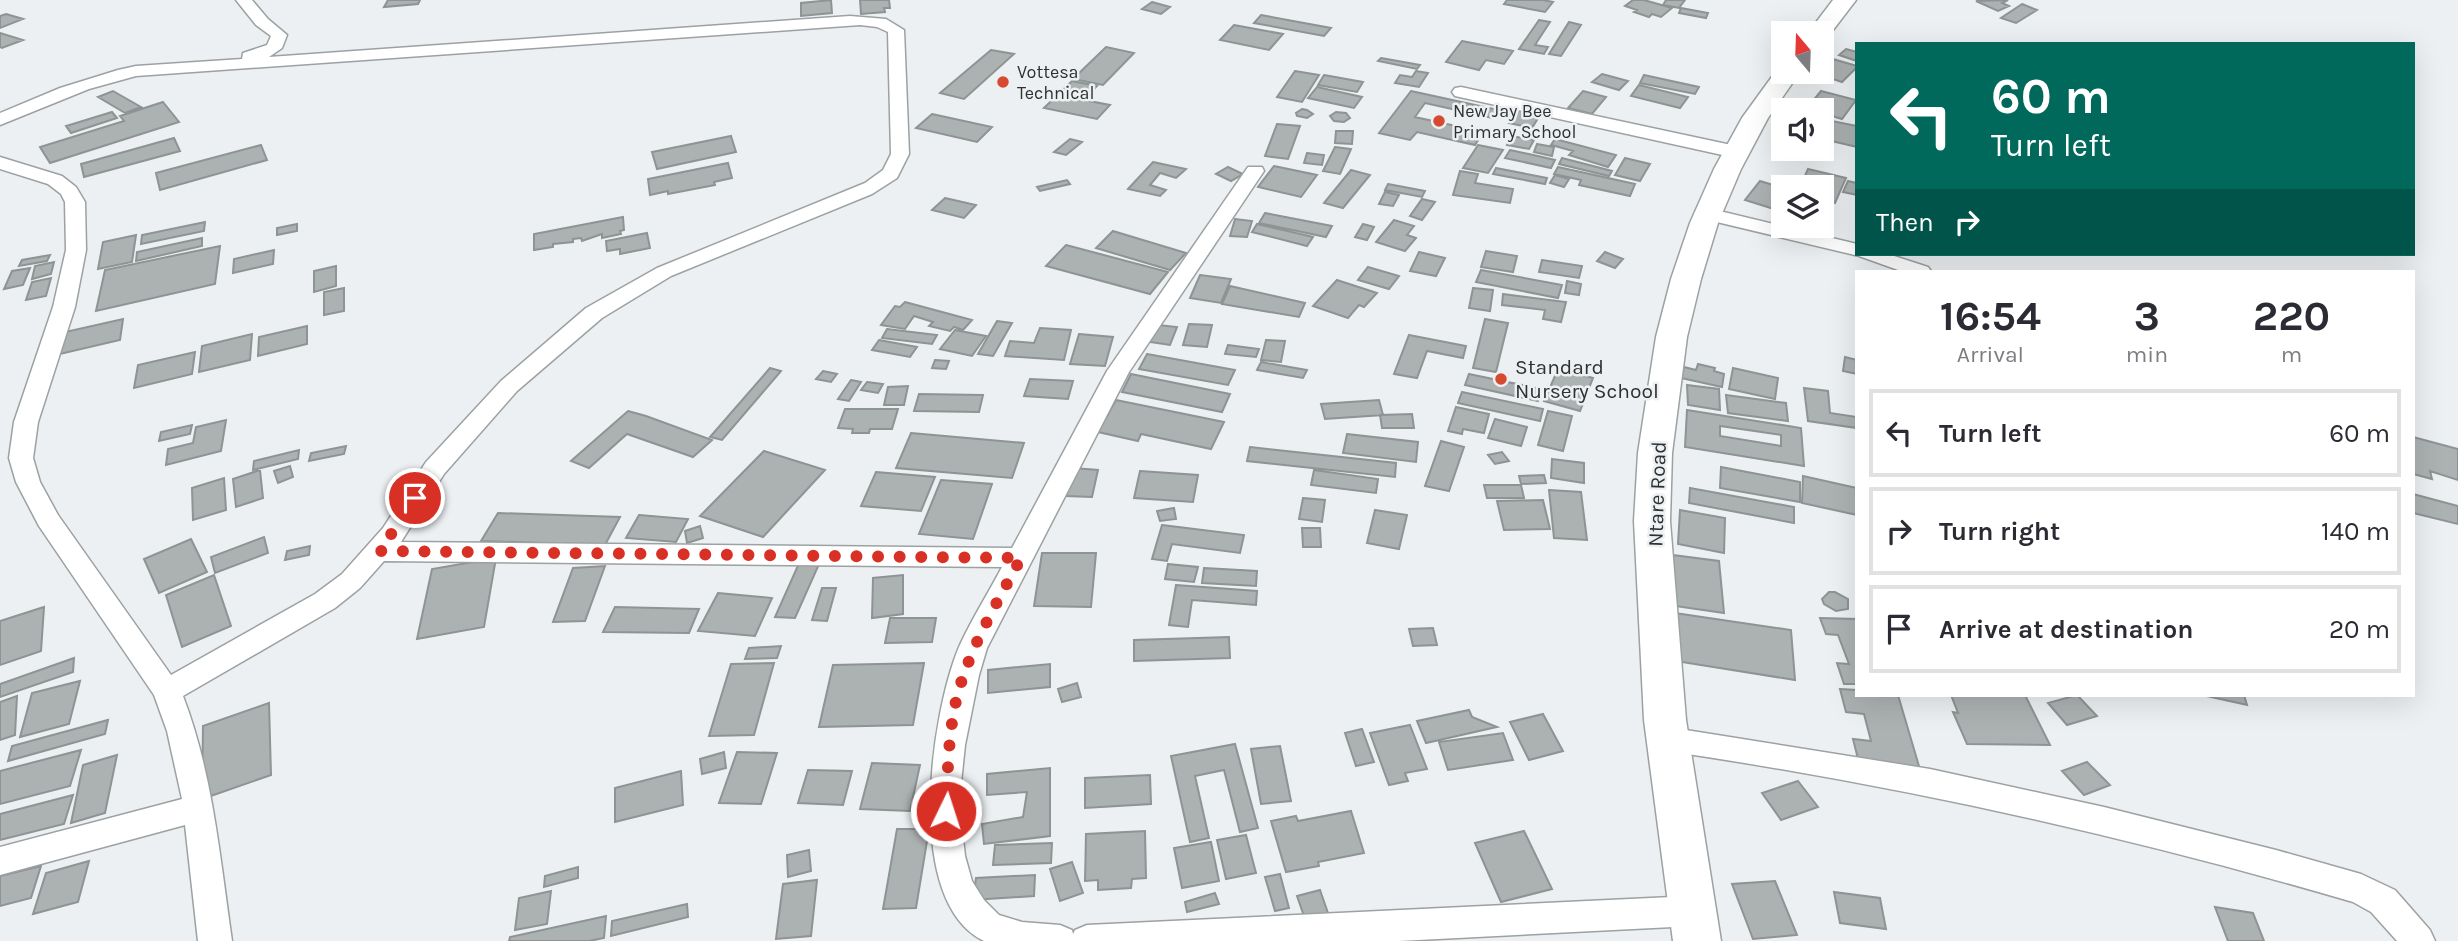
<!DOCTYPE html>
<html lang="en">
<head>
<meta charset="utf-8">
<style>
	:root { --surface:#fff; --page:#f2f2f3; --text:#2b2b33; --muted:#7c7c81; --line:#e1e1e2 }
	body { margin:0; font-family:Karla,sans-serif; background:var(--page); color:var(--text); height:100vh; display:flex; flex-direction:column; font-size:26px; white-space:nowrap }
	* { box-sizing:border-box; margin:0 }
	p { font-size:23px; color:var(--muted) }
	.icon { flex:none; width:38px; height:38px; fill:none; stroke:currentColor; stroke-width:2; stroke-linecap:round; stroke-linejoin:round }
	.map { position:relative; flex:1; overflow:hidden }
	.details { position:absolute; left:1855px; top:270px; width:560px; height:427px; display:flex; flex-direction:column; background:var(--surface); border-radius:0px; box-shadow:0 7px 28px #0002 }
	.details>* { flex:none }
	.top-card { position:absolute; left:1855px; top:42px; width:560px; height:214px; border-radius:0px; box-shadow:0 7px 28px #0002; background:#00695c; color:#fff; overflow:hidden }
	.needle { width:46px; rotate:341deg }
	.fabs { position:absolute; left:1771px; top:21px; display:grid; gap:14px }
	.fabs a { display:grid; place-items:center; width:63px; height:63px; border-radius:0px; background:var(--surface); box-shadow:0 7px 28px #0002; font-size:35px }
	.pin { position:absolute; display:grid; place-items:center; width:60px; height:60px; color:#fff; margin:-30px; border:4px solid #fff; border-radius:50%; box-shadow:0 2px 7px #0007 }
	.me { position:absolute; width:77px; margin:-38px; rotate:4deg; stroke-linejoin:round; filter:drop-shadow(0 0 5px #0008) }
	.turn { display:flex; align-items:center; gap:24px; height:147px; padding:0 21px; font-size:32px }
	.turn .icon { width:91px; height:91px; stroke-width:2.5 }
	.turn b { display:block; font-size:49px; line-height:60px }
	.then { display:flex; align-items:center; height:66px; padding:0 21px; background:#0003; gap:14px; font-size:26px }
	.eta { display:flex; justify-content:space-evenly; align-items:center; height:119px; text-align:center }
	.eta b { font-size:42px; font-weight:700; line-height:49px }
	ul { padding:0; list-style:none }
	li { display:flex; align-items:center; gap:21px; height:88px; margin:0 14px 10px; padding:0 7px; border:4px solid var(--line); border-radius:0px }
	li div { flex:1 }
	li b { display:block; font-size:26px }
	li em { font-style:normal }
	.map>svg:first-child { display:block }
	.building { fill:#acb1b2; stroke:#8e9394; stroke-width:2; fill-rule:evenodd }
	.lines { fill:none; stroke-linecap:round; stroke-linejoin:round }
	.minor-casing { stroke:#9ca1a2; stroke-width:3 }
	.secondary-casing { stroke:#9ca1a2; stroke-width:3 }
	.minor { fill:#fff; fill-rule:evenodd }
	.secondary { fill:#fff; fill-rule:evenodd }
	.route { stroke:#d93025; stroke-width:12; stroke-dasharray:0 21.6 }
	.poi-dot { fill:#d54a30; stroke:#ecf0f2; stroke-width:2.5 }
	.labels { text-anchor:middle; stroke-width:5; stroke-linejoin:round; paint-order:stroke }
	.far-poi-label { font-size:18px; fill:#2f3131; stroke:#ecf0f2; text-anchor:start }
	.poi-label { font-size:21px; fill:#2f3131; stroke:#ecf0f2; text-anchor:start }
	.street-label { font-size:21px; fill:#2f3131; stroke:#ecf0f2 }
</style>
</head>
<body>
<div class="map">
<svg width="2458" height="941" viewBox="0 0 2458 941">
	<rect width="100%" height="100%" fill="#ecf0f2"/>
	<path class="building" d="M388 0H420L418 4 384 7Z
		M831 0 832 13 801 16V3Z
		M860 0H889L890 8H884L885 12 861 14Z
		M1507 0H1543L1553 2 1545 12 1504 4Z
		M1633 0H1644L1672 8 1661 17 1652 14 1649 17 1634 12 1637 10 1625 6Z
		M1666 0H1685L1679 8 1663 5Z
		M2008 0 2002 3 2009 6 1998 11 1976 1Z
		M1152 2 1170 7 1161 14 1142 9Z
		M2022 4 2037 10 2016 23 2001 18Z
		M1681 8 1708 13 1706 18 1679 13Z
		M6 14 23 19 0 28V16Z
		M1261 15 1331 28 1324 36 1254 23Z
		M1539 20 1550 22 1535 45 1548 47 1544 54 1519 49Z
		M1569 22 1581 25 1561 56 1549 54Z
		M1234 25 1283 34 1269 50 1220 40Z
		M0 33 23 40 2 48 0 47Z
		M1462 41 1513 51 1504 64 1486 60 1479 70 1446 62Z
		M1106 47 1134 53 1103 85 1073 79Z
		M1846 49 1857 52V61L1839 55Z
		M991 50 1014 54 964 99 940 93Z
		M1381 58 1420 65 1417 69 1378 61Z
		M1833 59 1857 66V67L1842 82 1818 74Z
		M1295 71 1319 75 1302 102 1277 97Z
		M1416 71 1428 73 1419 87 1395 83 1400 75 1412 77Z
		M1602 74 1628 81 1619 90 1592 82Z
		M1324 75 1363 82 1357 92 1318 85Z
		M1644 75 1699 87 1695 94 1640 83Z
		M1072 81 1097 86 1084 100 1110 105 1097 119 1044 108Z
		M1639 85 1688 97 1680 108 1631 96Z
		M1317 87 1362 97 1354 108 1308 98Z
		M113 91 141 107 125 113 98 97Z
		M1411 91 1498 110 1493 118 1425 103 1415 117 1483 132 1475 145 1417 132 1410 140 1379 133Z
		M1583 91 1606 97 1592 114 1568 108Z
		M1821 91 1856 100 1842 119 1822 113V110L1806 109Z
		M163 102 179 122 50 163 40 147 124 121 120 116Z
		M1302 109 1307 110 1313 114 1307 118 1297 116 1296 113Z
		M1517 110 1540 115 1532 128 1509 123Z
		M112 112 117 118 71 133 66 126Z
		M1336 112 1346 113 1350 118 1344 122 1334 121 1330 116Z
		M932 114 992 127 977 142 916 128Z
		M1832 121 1857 126V147L1823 139Z
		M1277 124 1300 126 1288 159 1265 156Z
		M1336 131H1353L1352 144 1335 143Z
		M731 136 736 152 657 169 652 152Z
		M1511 136 1534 140 1529 149 1507 145Z
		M174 138 180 151 84 177 81 164Z
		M1070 139 1082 142 1066 155 1054 152Z
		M1555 139 1616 155 1608 167 1569 155 1573 151 1551 145Z
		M1537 144 1554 147 1552 156 1534 152Z
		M261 145 267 160 160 190 156 173Z
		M1478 145 1503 150 1488 173 1463 168Z
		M1335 147 1351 149 1340 174 1323 171Z
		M1510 150 1538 156 1555 160 1551 168 1505 158Z
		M1307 153 1324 155 1322 165 1304 163Z
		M1562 158 1612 171 1609 176 1559 164Z
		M1625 158 1650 164 1640 181 1615 175Z
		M1153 162 1186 169 1176 178 1160 173 1150 185 1166 190 1160 196 1128 189Z
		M728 163 732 178 714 182 715 185 668 194V191L650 195 648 179Z
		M1274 166 1317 175 1301 197 1258 187Z
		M1228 167 1243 174 1231 181 1216 174Z
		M1558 167 1635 184 1630 196 1579 185 1581 180 1554 174Z
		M1496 168 1547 178 1545 184 1493 174Z
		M1808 169 1846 178 1835 203 1822 199V187H1800Z
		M1351 170 1370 175 1343 208 1324 203Z
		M1460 171 1478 174 1475 183 1513 189 1510 203 1453 195Z
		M1555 175 1569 179 1564 187 1550 183Z
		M1067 180 1070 184 1040 191 1037 187Z
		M1760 181 1783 188V197L1774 209 1745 200Z
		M1848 181 1857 183V195L1843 192Z
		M1388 184 1425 191 1422 197 1385 190Z
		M1385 192 1399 195 1393 206 1379 204Z
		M945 198 976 205 964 218 932 210Z
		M1422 199 1435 202 1422 220 1410 216Z
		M1265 213 1332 226 1326 237 1259 223Z
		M623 217 624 230 620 231 621 234 602 238V234L582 241 581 238 573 239V242L553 244V247L534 250V234Z
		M1235 219 1252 221 1247 237 1230 236Z
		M1394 220 1414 226 1407 235 1416 238 1405 251 1376 242Z
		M205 222 204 231 141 244 142 235Z
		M297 224V231L277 235V228Z
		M1257 224 1313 237 1307 246 1252 232Z
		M1363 224 1374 227 1367 240 1355 237Z
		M1113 231 1186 253 1170 270 1096 248Z
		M647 233 650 248 620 254V249L607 251 606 241Z
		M136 235 132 262 98 269 103 242Z
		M202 238V246L136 261 137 252Z
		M1066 245 1168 272 1150 294 1046 266Z
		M220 246 215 284 96 311 105 270Z
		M274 250 273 264 233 273 234 259Z
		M1486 251 1517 256 1513 272 1481 267Z
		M1419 252 1445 258 1436 276 1410 271Z
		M1605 252 1623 259 1615 268 1597 261Z
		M50 255 47 261 19 266 22 260Z
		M1542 260 1582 266 1579 278 1539 272Z
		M54 262 51 274 32 279 35 266Z
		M336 266V286L314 292V271Z
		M1368 267 1399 276 1389 289 1358 280Z
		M30 268 23 285 4 289 12 271Z
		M1481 270 1562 285 1558 298 1476 282Z
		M1200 275 1231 279 1221 303 1190 298Z
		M51 278 46 296 26 300 32 282Z
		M1337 280 1377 293 1364 307 1359 305 1348 318 1313 306Z
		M1567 281 1581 284 1579 295 1565 293Z
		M1230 286 1305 303 1299 317 1222 304Z
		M344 288V311L324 315V292Z
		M1473 288 1493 290 1490 311 1469 308Z
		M1503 294 1566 302 1561 322 1543 319 1545 310 1502 305Z
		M905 302 972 320 963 330 954 327 950 331 929 326 933 322 914 316 905 329 881 325 895 306 900 307Z
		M123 319 120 340 60 354 65 332Z
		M1485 319 1508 323 1496 372 1473 368Z
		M997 321 1012 323 993 356 978 354Z
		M1189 324 1212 325 1207 347 1183 345Z
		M1158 325 1177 327 1170 345 1150 342Z
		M307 326V344L258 356 259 337Z
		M1040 328 1071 330 1064 360 1005 356 1010 341 1034 343Z
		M887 329 937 335 932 344 882 338Z
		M955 330 986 336 972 356 940 349Z
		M252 334 250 360 199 372 202 346Z
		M1079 334 1113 337 1105 366 1070 364Z
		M1409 335 1466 346 1463 358 1427 351 1417 378 1394 374Z
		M879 340 917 347 910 357 872 350Z
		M1266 340 1285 341 1281 362 1261 360Z
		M1228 345 1259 349 1256 357 1225 354Z
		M195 352 192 374 134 388 138 365Z
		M1147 354 1235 370 1228 385 1139 369Z
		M1845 357 1857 360V374L1843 371Z
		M935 360 949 361 946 369 932 368Z
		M1261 362 1307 370 1303 378 1257 370Z
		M1698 364 1715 368 1714 371 1724 374 1722 387 1681 378 1684 367 1696 370Z
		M770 368 781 371 722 440 710 437Z
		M1733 368 1778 378 1775 399 1729 389Z
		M1558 369 1593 378 1580 411 1544 401Z
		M823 371 837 374 831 382 816 379Z
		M1131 374 1230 394 1222 412 1122 392Z
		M1469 374 1541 389 1538 401 1465 385Z
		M1030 379 1073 381 1068 399 1024 396Z
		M851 380 861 382 849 401 838 399Z
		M867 382 883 384 878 393 861 390Z
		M1687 385 1719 389 1720 410 1688 405Z
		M908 386 904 405H884L888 387Z
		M1804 388 1828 391 1830 413 1857 417V428L1808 421Z
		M1462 392 1543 409 1540 421 1458 403Z
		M919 394 983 395 979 412 914 411Z
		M1726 395 1786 403 1788 421 1728 413Z
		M1116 400 1224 422 1211 449 1141 434 1138 441 1098 432Z
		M1379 400 1383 415 1325 419 1321 404Z
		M1456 407 1489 414 1484 433 1463 429 1462 434 1448 431Z
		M845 409H898L892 429H870L869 433H852L853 429 838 428Z
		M1687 410 1801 428 1804 466 1685 447ZM1720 426 1781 435V446L1720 436Z
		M628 411 646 416 712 440 693 457 627 434 589 468 571 461Z
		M1548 411 1572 416 1563 451 1538 445Z
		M1412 414 1414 428H1382L1380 415Z
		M1495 419 1527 427 1521 446 1488 438Z
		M226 420 221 451 166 465 168 449 193 443 196 427Z
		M192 425 190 434 159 441 161 432Z
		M911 433 1024 443 1012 478 896 468Z
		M1347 434 1418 442 1416 462 1343 453Z
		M2413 437 2458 449V480L2430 471 2432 479 2413 474Z
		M1441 441 1464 447 1449 491 1425 486Z
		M346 446 344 454 309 461 311 453Z
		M1250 447 1396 463 1395 477 1247 461Z
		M299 450 298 459 253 470 254 461Z
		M764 451 825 470 763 537 700 516Z
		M1502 452 1509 461 1495 464 1488 455Z
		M1552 459 1584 463V483L1551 478Z
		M290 466 293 477 278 483 274 471Z
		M1721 467 1800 482V502L1720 488Z
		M1073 468 1098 470 1092 497 1066 496Z
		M260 470 263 498 236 507 233 479Z
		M1314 470 1378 479 1376 493 1311 485Z
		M1140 471 1198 475 1193 502 1134 498Z
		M876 472 935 477 921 511 861 506Z
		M1544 475 1546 483 1521 484 1519 476Z
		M1803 476 1857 488V515L1802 503Z
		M224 478 226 510 193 520 192 488Z
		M941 480 992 484 973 539 919 534Z
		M1484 485H1521L1524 498H1487Z
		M1690 488 1794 507V523L1689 503Z
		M1549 490 1581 492 1587 540 1554 538Z
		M2413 494 2458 506V524L2413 513Z
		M1303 498 1325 500 1322 522 1299 519Z
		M1543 500 1550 529 1504 530 1497 501Z
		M1174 508 1176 519 1160 521 1157 511Z
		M1375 510 1407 515 1399 549 1367 543Z
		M1680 510 1725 518 1724 553 1678 544Z
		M498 513 620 517 605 545 481 541Z
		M639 515 688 519 676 542 626 538Z
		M1162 525 1244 535 1240 553 1172 544 1167 561 1152 559Z
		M700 526 703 538 687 543 685 531Z
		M1302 528H1320L1321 547H1303Z
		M264 537 268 553 215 573 211 557Z
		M191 539 207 572 159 593 144 559Z
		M310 546 309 555 285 560 287 551Z
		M1042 553H1096L1091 607 1034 606Z
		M1665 554 1719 561 1724 613 1668 605Z
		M496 558 484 627 417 639 432 569Z
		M800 561 820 562 795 618 775 617Z
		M1168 564 1198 567 1194 582 1165 579Z
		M605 566 585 621 553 622 573 568Z
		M1204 568 1257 571 1256 586 1202 583Z
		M214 575 231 626 182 647 166 595Z
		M903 575V614L872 618 873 578Z
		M1176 585 1257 591 1256 605 1192 600 1188 627 1169 625Z
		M822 588H836L827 621 812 620Z
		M1829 592H1835L1848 599V609L1836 611 1824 604 1822 599Z
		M718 593 772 598 755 636 698 631Z
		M44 607 41 651 0 665V621Z
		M615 607 699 609 689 633 603 632Z
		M1668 612 1791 630 1795 680 1669 660Z
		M890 618H936L932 642 885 643Z
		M1820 618 1857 619V684H1844L1837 663 1849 664 1838 635 1826 634Z
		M1433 628 1437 645 1413 646 1409 629Z
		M1229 637 1230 658 1134 661V640Z
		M781 646 777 658 745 659 749 648Z
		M74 658 73 672 0 697V684Z
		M774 663 754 735 709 736 731 664Z
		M924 663 913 725 819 727 833 665Z
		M1050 664V687L988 693V670Z
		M80 681 69 724 20 737 32 693Z
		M1077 683 1081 697 1062 702 1058 689Z
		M1840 689 1857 690V695H1898L1921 773 1860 767 1853 739 1871 741 1864 714 1846 712Z
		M1951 695H2025L2050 745 1967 744 1953 712 1958 713Z
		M2077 695 2097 716 2067 725 2048 703Z
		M2202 695H2244L2247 705Z
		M17 696 15 735 0 740V702Z
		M269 703 271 775 202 799 203 726Z
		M1469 710 1472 717 1497 727 1426 743 1417 721Z
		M1543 714 1563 751 1529 760 1510 722Z
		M108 720 105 734 8 761 12 746Z
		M1410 725 1427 769 1405 773 1408 781 1389 785 1370 733Z
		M1362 729 1374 762 1356 766 1345 733Z
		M1503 733 1513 760 1448 770 1439 742Z
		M1235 744 1258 828 1240 832 1224 770 1195 776 1209 838 1190 842 1171 756Z
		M1280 746 1291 801 1261 804 1251 749Z
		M81 750 70 786 0 804V771Z
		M724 752 726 768 702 774 700 759Z
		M737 752 777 753 761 804 719 803Z
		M117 755 105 813 71 823 83 765Z
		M2087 762 2110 785 2084 795 2062 771Z
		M872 763 920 765 910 811 860 809Z
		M1050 768V836L984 844 982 824 1023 817 1027 792 987 795V774Z
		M808 770 852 771 843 805 798 803Z
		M681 771 683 805 615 822V788Z
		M1150 775 1151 804 1085 808V778Z
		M1798 781 1818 807 1781 820 1762 793Z
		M73 795 64 824 0 840V814Z
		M1351 811 1364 853 1318 862 1319 866 1286 872 1271 821 1296 816 1298 821Z
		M897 829H929L916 908 883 909Z
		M1145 831 1146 878 1132 879 1131 888 1098 890V880L1085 881 1086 834Z
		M1524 831 1552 889 1501 902 1475 843Z
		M1246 835 1256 873 1226 879 1217 840Z
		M1211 842 1219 881 1182 888 1174 848Z
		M1052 843 1051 863 993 865 995 845Z
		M809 850 811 871 788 877 787 855Z
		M89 861 78 902 33 914 46 873Z
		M1072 862 1083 893 1060 901 1050 869Z
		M41 866 31 898 0 906V876Z
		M578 867V878L544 887 545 876Z
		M1280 874 1289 908 1275 911 1265 877Z
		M1035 875 1034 896 973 900 976 878Z
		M817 880 811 936 776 939 783 884Z
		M1775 881 1797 935 1753 939 1732 884Z
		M1320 890 1328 913 1305 919 1297 896Z
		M551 891 547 924 515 930 519 898Z
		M1834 892 1880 898 1886 929 1840 923Z
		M1215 893 1219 904 1187 912 1185 902Z
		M687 904 688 917 611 936 612 921Z
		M2215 907 2253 913 2264 941H2228Z
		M606 916 604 938 589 941H509L510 937Z"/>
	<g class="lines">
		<g class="minor-casing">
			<path id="minor" d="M236 0H252L268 19 287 35 282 48 269 57 850 16 886 19 904 30 909 154 897 178 872 194 671 276 602 318 517 391 444 474 401 542 1012 548 1107 371 1248 167H1262L1264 171 1129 372 987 648 979 675 965 745 961 783V820L965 856 972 881 984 900 999 915 1022 922 1060 925 1072 930 1073 934 1075 930 1087 925 1693 896 1705 900 1709 911 1705 922 1693 926 1399 941H984C903 902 931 714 959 647 971 620 988 594 1002 567L384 561 360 588 335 608 183 696C213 774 220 858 232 941H198L185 825 0 875V847L182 799 167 731 154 695 39 526 16 482 9 458 14 422 53 307 66 250 65 202 61 194 48 184 0 169V157L62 176 76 187 85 202 86 250 75 307 38 422 33 458 40 482 58 515 171 675 315 594 342 574 383 528 426 462 501 381 586 308 657 268 865 183 883 170 891 154 888 32 877 27 860 25 136 76 89 89 0 125V113L60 88 118 70 136 66 242 59 243 53 267 45 271 36 256 25Z
				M1461 87 1736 146 1745 152 1736 158 1455 96 1452 92 1455 88Z
				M1707 208 1857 244V254H1888L1928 267 1931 271H1901L1859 256 1700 218 1697 214Z
				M1667 727 1930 769 2104 807 2276 850 2361 874 2395 890 2430 930 2435 941H2397L2371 912 2353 902C2128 836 1900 785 1667 751L1657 748 1652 739 1657 730Z"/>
		</g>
		<g class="secondary-casing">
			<path id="secondary" d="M1833 0H1856L1827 38 1822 39V33H1808Z
				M1783 66V72H1800L1768 118 1741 169 1718 223 1701 279 1687 337 1672 453 1670 521 1686 720 1721 941H1673L1644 720 1634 521 1638 453 1656 337 1671 279 1690 223 1714 169 1742 118 1779 67Z"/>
		</g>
		<use href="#minor" class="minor"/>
		<use href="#secondary" class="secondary"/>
	</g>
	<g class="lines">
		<path class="route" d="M415 498 380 551 1021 558C999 599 975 639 961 683 948 723 948 769 946 811"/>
	</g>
	<g class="poi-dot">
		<circle cx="1003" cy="82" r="7"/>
		<circle cx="1439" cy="121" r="7"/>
		<circle cx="1501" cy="379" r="7"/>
	</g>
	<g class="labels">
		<g class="far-poi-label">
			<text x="1017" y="78">Vottesa<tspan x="1017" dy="21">Technical</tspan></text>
			<text x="1453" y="117">New Jay Bee<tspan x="1453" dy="21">Primary School</tspan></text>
		</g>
		<g class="poi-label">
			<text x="1515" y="374">Standard<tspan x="1515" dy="24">Nursery School</tspan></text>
		</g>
		<g class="street-label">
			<text transform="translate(1657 494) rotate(-88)" y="7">Ntare Road</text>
		</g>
	</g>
</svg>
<div class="fabs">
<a><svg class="needle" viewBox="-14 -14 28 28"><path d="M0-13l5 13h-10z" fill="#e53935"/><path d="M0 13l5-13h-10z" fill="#7c7c81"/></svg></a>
<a><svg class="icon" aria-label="sound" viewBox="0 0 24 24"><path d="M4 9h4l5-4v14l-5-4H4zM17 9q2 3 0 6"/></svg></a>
<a><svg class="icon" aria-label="layers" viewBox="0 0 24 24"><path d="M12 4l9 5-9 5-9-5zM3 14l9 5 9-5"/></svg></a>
</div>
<div class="pin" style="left:415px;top:498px;background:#d93025"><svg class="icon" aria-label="arrive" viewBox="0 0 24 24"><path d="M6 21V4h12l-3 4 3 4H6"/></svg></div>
<svg class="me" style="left:946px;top:811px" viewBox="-20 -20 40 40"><circle r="17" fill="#d93025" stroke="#fff" stroke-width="3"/><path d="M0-11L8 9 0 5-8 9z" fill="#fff"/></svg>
<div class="top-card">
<div class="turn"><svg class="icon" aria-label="left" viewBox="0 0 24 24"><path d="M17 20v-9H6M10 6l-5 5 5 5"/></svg><div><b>60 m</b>Turn left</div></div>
<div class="then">Then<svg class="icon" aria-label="right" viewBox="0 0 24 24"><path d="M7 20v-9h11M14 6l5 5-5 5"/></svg></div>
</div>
<section class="details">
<div class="eta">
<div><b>16:54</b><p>Arrival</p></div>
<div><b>3</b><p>min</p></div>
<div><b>220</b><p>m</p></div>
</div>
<ul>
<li><svg class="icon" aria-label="left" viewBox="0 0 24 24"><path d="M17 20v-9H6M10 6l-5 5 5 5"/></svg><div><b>Turn left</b></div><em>60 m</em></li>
<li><svg class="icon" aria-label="right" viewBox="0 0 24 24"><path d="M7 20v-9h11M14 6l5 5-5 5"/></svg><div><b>Turn right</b></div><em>140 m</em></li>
<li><svg class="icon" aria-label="arrive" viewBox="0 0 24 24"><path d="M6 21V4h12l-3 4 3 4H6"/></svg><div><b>Arrive at destination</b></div><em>20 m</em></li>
</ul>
</section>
</div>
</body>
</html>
